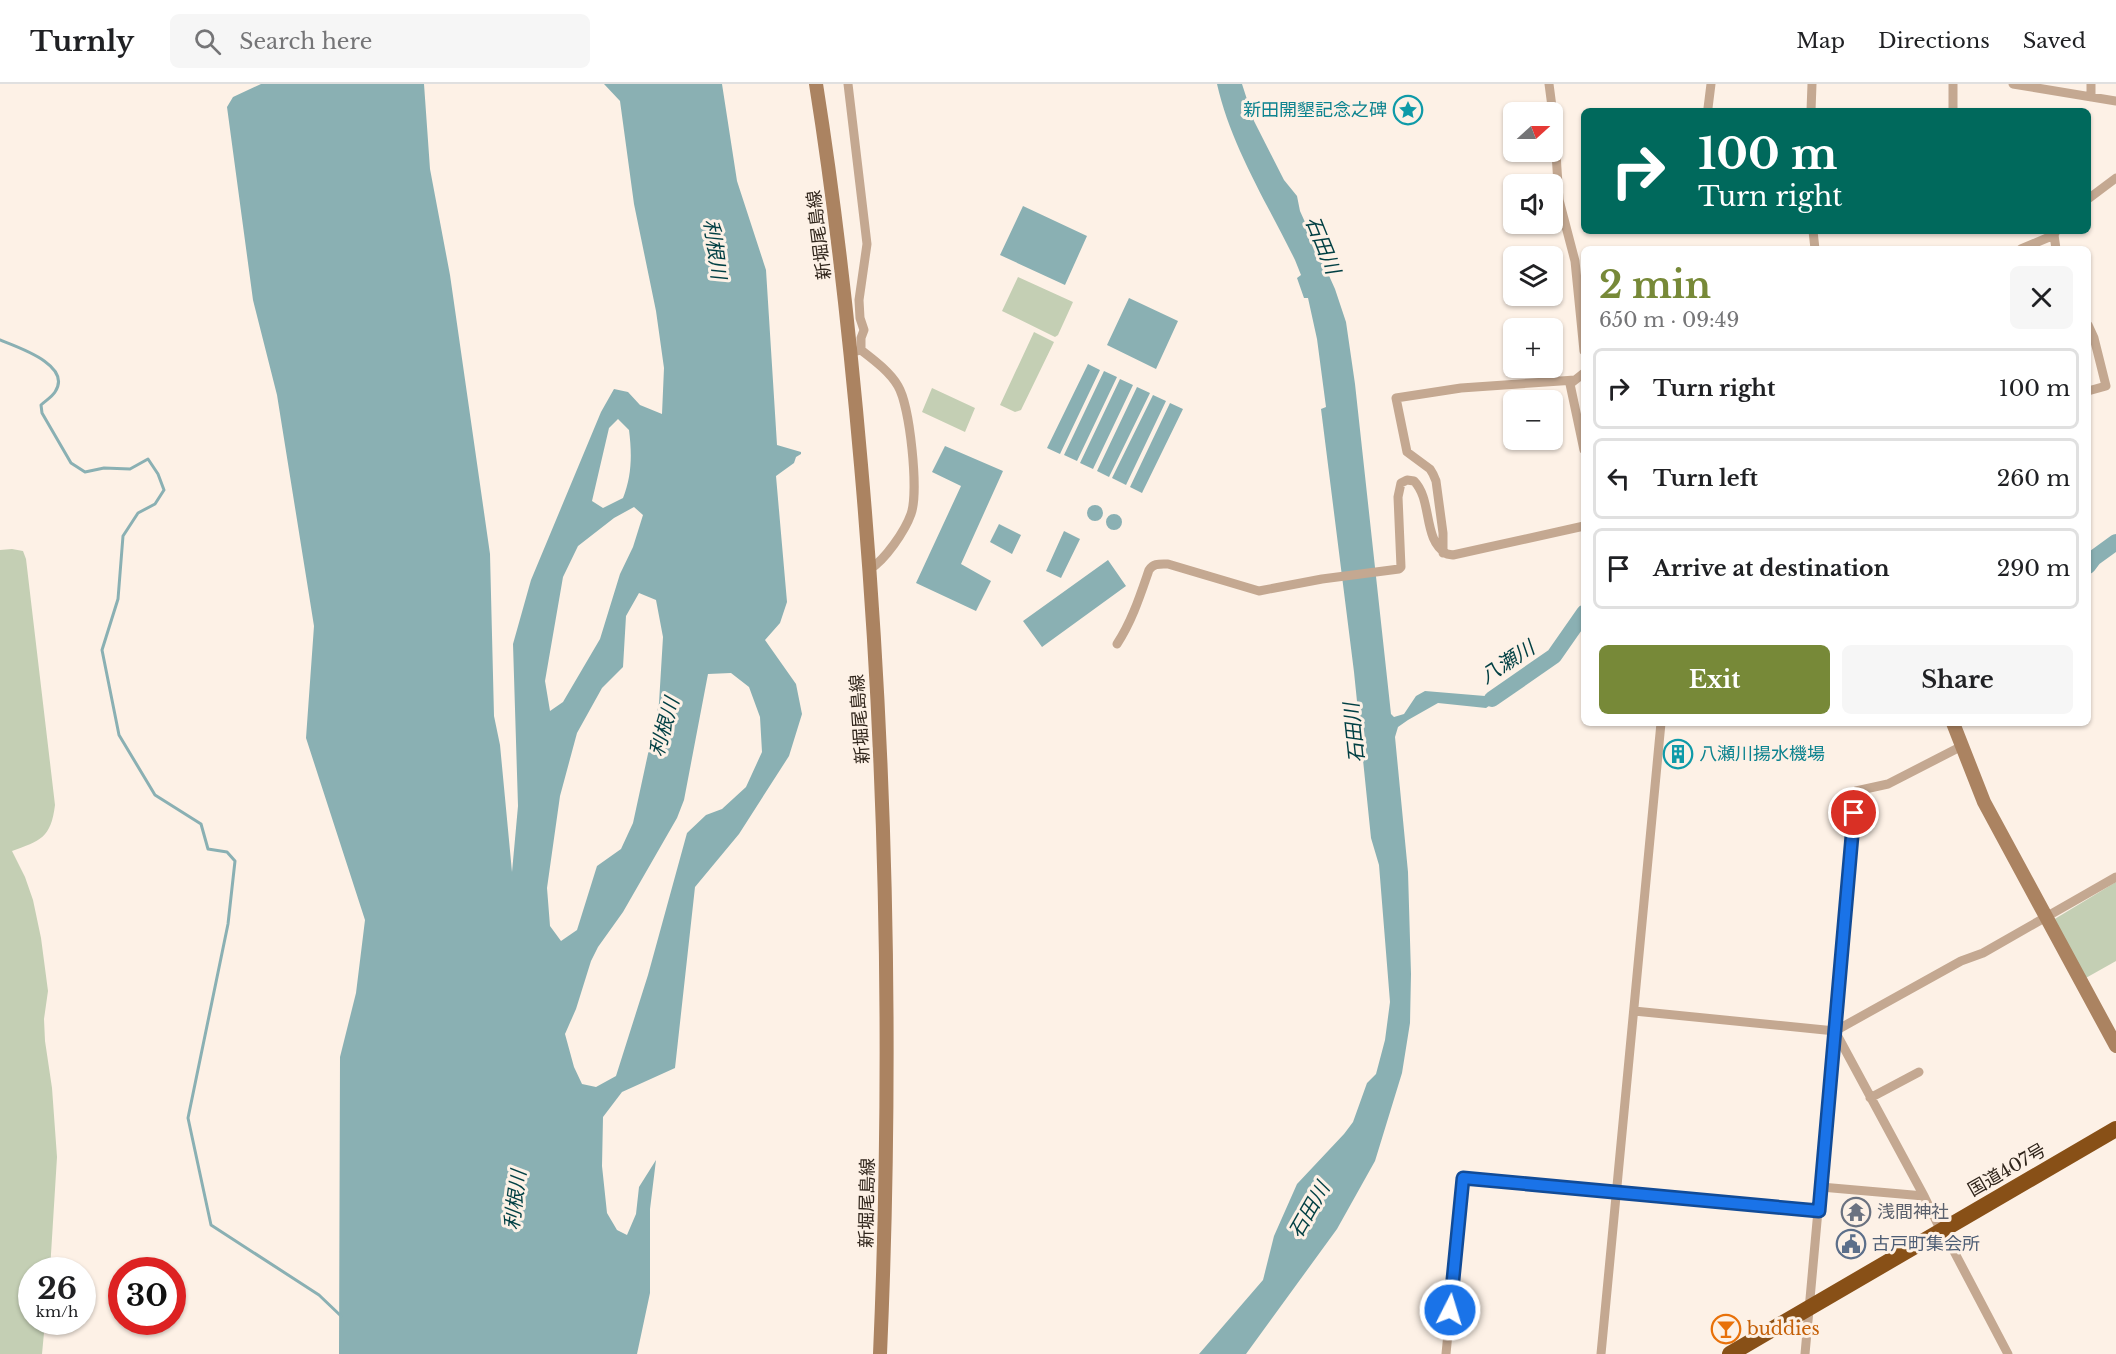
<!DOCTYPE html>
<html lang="en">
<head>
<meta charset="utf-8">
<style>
	:root { --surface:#fff; --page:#f6f6f6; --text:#202124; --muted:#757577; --line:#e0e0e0; --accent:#778938 }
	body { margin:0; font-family:"Libre Baskerville","Noto Sans JP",serif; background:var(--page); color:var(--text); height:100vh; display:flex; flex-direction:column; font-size:22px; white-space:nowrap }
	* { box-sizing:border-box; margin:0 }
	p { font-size:20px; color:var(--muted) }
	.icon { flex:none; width:33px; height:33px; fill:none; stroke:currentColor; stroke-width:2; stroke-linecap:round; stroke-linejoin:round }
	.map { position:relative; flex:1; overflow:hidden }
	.sheet { position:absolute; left:1581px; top:162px; width:510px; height:480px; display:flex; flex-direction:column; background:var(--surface); border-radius:9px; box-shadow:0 2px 4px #0004 }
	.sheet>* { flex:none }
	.hud { position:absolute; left:1581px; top:24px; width:510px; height:126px; border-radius:9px; box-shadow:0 2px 4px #0004; background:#00695c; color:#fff; overflow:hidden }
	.needle { width:39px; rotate:69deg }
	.tools { position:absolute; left:1503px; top:18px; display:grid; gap:12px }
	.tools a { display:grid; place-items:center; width:60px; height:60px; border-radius:9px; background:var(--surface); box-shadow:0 2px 4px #0004; font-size:30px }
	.speed { position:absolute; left:18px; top:1173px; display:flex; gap:12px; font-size:30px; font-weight:700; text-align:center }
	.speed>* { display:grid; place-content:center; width:78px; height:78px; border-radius:50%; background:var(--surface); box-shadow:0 2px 4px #0004; line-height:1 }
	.speed small { font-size:15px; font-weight:400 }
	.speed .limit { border:9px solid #d22; background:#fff; color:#111 }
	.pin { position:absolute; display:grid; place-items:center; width:51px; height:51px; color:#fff; margin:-26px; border:3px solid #fff; border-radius:50%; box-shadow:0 2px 6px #0007 }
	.me { position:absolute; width:66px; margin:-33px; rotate:5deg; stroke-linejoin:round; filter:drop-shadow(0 0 4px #0008) }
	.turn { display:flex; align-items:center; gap:21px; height:126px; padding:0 18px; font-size:27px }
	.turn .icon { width:78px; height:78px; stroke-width:2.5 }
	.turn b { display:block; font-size:42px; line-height:51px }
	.round { display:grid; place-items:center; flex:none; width:63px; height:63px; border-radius:9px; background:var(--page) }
	.head { display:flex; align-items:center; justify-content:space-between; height:102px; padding:0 18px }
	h1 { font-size:36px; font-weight:700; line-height:45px; color:var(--accent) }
	.action { display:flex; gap:12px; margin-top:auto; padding:12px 18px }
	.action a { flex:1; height:69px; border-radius:9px; background:var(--accent); color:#fff; font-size:24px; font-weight:700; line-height:69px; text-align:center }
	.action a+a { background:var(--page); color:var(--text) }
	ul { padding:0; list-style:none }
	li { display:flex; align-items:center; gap:18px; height:81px; margin:0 12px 9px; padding:0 6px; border:3px solid var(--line); border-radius:9px }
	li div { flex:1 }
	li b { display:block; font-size:22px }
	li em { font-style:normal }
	header { display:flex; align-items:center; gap:36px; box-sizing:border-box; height:84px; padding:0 30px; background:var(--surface); border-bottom:2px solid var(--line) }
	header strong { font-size:28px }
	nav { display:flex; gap:33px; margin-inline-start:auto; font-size:21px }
	.search { width:420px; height:54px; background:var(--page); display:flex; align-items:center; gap:15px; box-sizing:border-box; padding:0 21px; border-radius:9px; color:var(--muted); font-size:22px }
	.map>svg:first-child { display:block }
	.green { fill:#c4cfb4 }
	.water { fill:#8ab0b3; fill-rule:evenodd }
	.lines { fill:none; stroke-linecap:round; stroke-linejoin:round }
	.stream { stroke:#8ab0b3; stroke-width:3 }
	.river { stroke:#8ab0b3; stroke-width:16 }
	.street { stroke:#c4a891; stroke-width:9 }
	.secondary { stroke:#ab8361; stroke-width:14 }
	.highway { stroke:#885017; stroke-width:16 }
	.route-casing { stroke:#114b97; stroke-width:15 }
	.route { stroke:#1a73e8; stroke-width:10 }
	.labels { text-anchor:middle; stroke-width:6; stroke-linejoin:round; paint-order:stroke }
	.culture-label { font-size:18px; fill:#0d838f; stroke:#fdf1e6; text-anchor:end }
	.street-label { font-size:18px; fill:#30251b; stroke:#fdf1e6 }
	.worship-label { font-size:18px; fill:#5b616d; stroke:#fdf1e6; text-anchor:start }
	.service-label { font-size:18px; fill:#4e5e75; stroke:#fdf1e6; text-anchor:start }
	.food-label { font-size:18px; fill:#c56008; stroke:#fdf1e6; text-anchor:start }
	.water-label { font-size:20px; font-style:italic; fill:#003f43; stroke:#fdf1e6 }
</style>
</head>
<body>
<header>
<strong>Turnly</strong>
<div class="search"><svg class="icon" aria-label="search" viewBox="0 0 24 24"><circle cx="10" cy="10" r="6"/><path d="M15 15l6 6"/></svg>Search here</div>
<nav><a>Map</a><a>Directions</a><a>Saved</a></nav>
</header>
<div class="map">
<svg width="2116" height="1270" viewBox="0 0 2116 1270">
	<rect width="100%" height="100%" fill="#fdf1e6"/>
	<path class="green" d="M1018 193 1073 218 1058 251 1055 253 1002 227Z
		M1034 248 1054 258 1021 326 1015 328 1000 321Z
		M932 304 975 324 965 348 922 328Z
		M12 465 23 467 26 475 55 721C51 754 40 757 12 767L25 793 33 816 41 854 48 907 44 935 45 957 52 1004 57 1073 50 1186H32V1238H45L42 1270H0V466Z
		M2116 798V877L2084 895 2053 836Z"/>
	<path class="water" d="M261 0H424L430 85 450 191 490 470 494 632 500 661 512 788 518 722 513 560 531 496 601 328 614 305 628 308 640 321 662 330 664 284 656 227 634 120 620 17 604 0H722L737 97 766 186 777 361 801 368V370L796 373 794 379 776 392 787 518 780 539 765 556 796 600 802 630 789 672 739 750 695 803 675 984 622 1008 603 1033 602 1082 607 1129 617 1146 627 1151 636 1130 639 1103 656 1076 650 1125V1209L637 1270H339L340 973 356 909 365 836 306 654 314 542 277 311 253 216 227 23 233 13ZM618 335 629 346C632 370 632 391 623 414L603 424 592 417 609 344ZM634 423 643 431 633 463 620 490 600 555 563 618 550 627 545 597 563 493 578 462 614 434ZM639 509 656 516 663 553 659 619 633 739 621 765 597 782 577 846 561 857 550 842 547 804 560 712 577 649 602 604 623 583 626 532ZM731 589 749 603 760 633 762 668 746 703 722 725 706 731 687 749 648 891 616 992 596 1003 582 1000 574 983 565 950 576 925 591 877 598 863 623 828 677 734 684 716 708 590Z
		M1217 0H1242L1254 37 1284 96 1297 112 1300 127 1335 205 1346 238 1355 300 1391 630 1394 633 1404 630 1416 612 1425 607 1485 612 1498 605 1519 601 1486 624 1438 619 1408 636 1398 643 1395 653 1408 788 1411 890 1410 939 1402 989 1375 1077 1337 1145 1246 1270H1199L1263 1196 1274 1152 1297 1100 1344 1050 1353 1038 1367 999 1376 990 1385 956 1390 918 1379 781 1371 754 1354 588 1321 325 1326 323 1317 255 1308 214H1304L1297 194 1301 191 1295 176C1267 119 1231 62 1217 0Z
		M1023 122 1087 152 1065 201 1000 171Z
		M1129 214 1178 237 1156 285 1107 261Z
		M1088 280 1100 286 1060 370 1047 364Z
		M1104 287 1117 293 1077 377 1064 371Z
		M1120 295 1133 301 1093 385 1080 379Z
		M1137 303 1150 309 1109 393 1097 387Z
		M1153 311 1166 317 1126 401 1112 394Z
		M1170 319 1183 325 1142 409 1130 403Z
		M945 362 1003 387 961 480 991 497 976 527 916 499 961 402 932 388Z
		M1087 429a8 8 0 1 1 16 0a8 8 0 1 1-16 0Z
		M1106 438a8 8 0 1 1 16 0a8 8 0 1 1-16 0Z
		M999 440 1021 451 1012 470 990 458Z
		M1064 447 1080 455 1061 494 1046 487Z
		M1108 476 1126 502 1042 563 1023 537Z"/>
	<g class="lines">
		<path class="stream" d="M0 256C17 263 73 281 55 308 52 313 45 317 41 321L42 329 71 379 85 388 104 384 130 385 148 375 158 390 164 406 155 420 138 429 123 452 118 515 102 566 119 651 155 711 201 740 208 765 227 768 235 777 228 840 188 1034 211 1141 319 1211 341 1232"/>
		<path class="river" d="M2088 482 2094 474 2116 458
			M1492 615 1554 572 1584 529"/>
		<path class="street" d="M848 0 867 160 859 216 860 234 864 246 861 254V266
			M1549 0 1554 38 1559 116 1575 177 1584 267
			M2013 0 2116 17
			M2091 0V13
			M1708 24 1711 0
			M1811 27 1812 0
			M1953 27V0
			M2088 115 2116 94
			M1813 147 1815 165
			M2056 147 2054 151 2056 165
			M2021 165 2054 151
			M2088 241 2094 254 2106 302 2088 307
			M856 267 861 266C874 276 890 288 898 302 910 322 919 408 911 430 905 447 885 476 870 485
			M1584 289 1570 300 1584 366
			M1443 469V449L1436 397 1433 390 1430 385 1407 368 1396 314 1461 304 1575 296
			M1117 560C1132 537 1140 512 1149 486 1154 479 1159 480 1168 480L1259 507 1322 495 1399 485 1401 483 1398 413 1401 399 1407 396 1414 397C1433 416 1422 456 1447 470L1453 471 1584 442
			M1634 927 1835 947 1961 877 1983 869 2116 793
			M1836 949 1924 1112 1941 1147 1948 1156 2008 1270
			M1870 1014 1919 988
			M1821 1103 1924 1112
			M1446 1270 1463 1094 1819 1127
			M1601 1270 1661 639
			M1805 1270 1856 707 1888 700 1962 662"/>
		<path class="secondary" d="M816 0C836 126 850 254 861 381 887 677 893 973 880 1270
			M1953 639 1984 718 2116 962"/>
		<path class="highway" d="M1730 1270 2116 1045"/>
	</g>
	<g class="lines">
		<g class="route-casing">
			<path id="route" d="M1450 1226 1463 1094 1819 1127 1854 729"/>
		</g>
		<use href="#route" class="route"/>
	</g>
	<defs>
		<g id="sight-ring" transform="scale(1.5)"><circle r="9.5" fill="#fdf1e6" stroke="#0f9aa8" stroke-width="1.5"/><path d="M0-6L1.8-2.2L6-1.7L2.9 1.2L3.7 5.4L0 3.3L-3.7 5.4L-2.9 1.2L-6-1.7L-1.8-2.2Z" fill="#0f9aa8"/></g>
		<g id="building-ring" transform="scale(1.5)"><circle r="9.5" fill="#fdf1e6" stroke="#0f9aa8" stroke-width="1.5"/><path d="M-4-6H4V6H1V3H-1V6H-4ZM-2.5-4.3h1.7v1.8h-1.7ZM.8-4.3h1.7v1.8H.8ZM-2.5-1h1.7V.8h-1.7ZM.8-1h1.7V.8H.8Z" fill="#0f9aa8"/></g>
		<g id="temple-ring" transform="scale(1.5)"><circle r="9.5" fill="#fdf1e6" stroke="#6b7280" stroke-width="1.5"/><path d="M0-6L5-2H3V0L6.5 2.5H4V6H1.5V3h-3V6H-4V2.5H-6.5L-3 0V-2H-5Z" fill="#6b7280"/></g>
		<g id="civic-ring" transform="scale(1.5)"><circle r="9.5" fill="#fdf1e6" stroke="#5c6f8a" stroke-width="1.5"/><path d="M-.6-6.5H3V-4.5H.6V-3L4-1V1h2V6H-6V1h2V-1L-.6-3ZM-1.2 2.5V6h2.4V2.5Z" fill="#5c6f8a"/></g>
		<g id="bar-ring" transform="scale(1.5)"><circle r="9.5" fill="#fdf1e6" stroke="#e8710a" stroke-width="1.5"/><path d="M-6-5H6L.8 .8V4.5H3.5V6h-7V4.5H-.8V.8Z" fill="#e8710a"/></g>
	</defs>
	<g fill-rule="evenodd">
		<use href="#sight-ring" x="1408" y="26"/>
		<use href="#building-ring" x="1678" y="670"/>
		<use href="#temple-ring" x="1856" y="1128"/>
		<use href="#civic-ring" x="1851" y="1160"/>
		<use href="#bar-ring" x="1726" y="1245"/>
	</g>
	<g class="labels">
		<g class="culture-label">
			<text x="1387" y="32">新田開墾記念之碑</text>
			<text x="1699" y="676" text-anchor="start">八瀬川揚水機場</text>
		</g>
		<g class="street-label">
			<text transform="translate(819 151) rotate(-97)" y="6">新堀尾島線</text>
			<text transform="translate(860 635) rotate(-94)" y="6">新堀尾島線</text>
			<text transform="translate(2007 1086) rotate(-30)" y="6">国道407号</text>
			<text transform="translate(867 1119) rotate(-89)" y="6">新堀尾島線</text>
		</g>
		<g class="worship-label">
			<text x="1877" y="1134">浅間神社</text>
		</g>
		<g class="service-label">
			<text x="1872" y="1166">古戸町集会所</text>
		</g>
		<g class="food-label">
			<text x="1747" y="1251">buddies</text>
		</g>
		<g class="water-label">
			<text transform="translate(1323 161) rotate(68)" y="7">石田川</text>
			<text transform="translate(715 165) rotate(82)" y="7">利根川</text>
			<text transform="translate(1507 578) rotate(-33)" y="7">八瀬川</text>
			<text transform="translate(664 643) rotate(-74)" y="7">利根川</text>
			<text transform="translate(1354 649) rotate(-96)" y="7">石田川</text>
			<text transform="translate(515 1116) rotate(-83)" y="7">利根川</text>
			<text transform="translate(1309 1126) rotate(-60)" y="7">石田川</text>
		</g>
	</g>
</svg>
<div class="tools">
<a><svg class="needle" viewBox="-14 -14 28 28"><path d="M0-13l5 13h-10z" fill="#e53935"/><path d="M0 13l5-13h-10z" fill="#757577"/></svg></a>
<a><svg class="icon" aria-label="sound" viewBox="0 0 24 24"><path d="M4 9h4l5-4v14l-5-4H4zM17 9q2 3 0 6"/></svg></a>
<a><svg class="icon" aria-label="layers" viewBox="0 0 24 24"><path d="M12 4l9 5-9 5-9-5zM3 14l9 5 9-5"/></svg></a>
<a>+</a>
<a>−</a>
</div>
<div class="speed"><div>26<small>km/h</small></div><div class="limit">30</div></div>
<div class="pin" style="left:1854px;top:729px;background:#d93025"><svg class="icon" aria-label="arrive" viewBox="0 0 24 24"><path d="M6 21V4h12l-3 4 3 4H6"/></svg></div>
<svg class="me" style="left:1450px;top:1226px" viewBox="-20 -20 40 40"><circle r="17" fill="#1a73e8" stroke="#fff" stroke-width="3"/><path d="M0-11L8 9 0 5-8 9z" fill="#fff"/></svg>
<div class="hud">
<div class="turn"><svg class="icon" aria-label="right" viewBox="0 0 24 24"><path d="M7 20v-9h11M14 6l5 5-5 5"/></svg><div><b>100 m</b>Turn right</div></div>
</div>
<section class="sheet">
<div class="head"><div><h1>2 min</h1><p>650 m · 09:49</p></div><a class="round"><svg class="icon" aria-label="close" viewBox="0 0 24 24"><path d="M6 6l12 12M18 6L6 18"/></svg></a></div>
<ul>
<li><svg class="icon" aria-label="right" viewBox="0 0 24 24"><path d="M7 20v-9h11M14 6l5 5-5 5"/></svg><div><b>Turn right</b></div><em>100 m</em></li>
<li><svg class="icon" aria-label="left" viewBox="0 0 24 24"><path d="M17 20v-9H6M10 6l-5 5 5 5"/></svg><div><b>Turn left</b></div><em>260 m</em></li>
<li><svg class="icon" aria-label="arrive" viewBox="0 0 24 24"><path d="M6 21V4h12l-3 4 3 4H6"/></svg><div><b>Arrive at destination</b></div><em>290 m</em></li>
</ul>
<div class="action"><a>Exit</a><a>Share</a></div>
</section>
</div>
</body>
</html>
